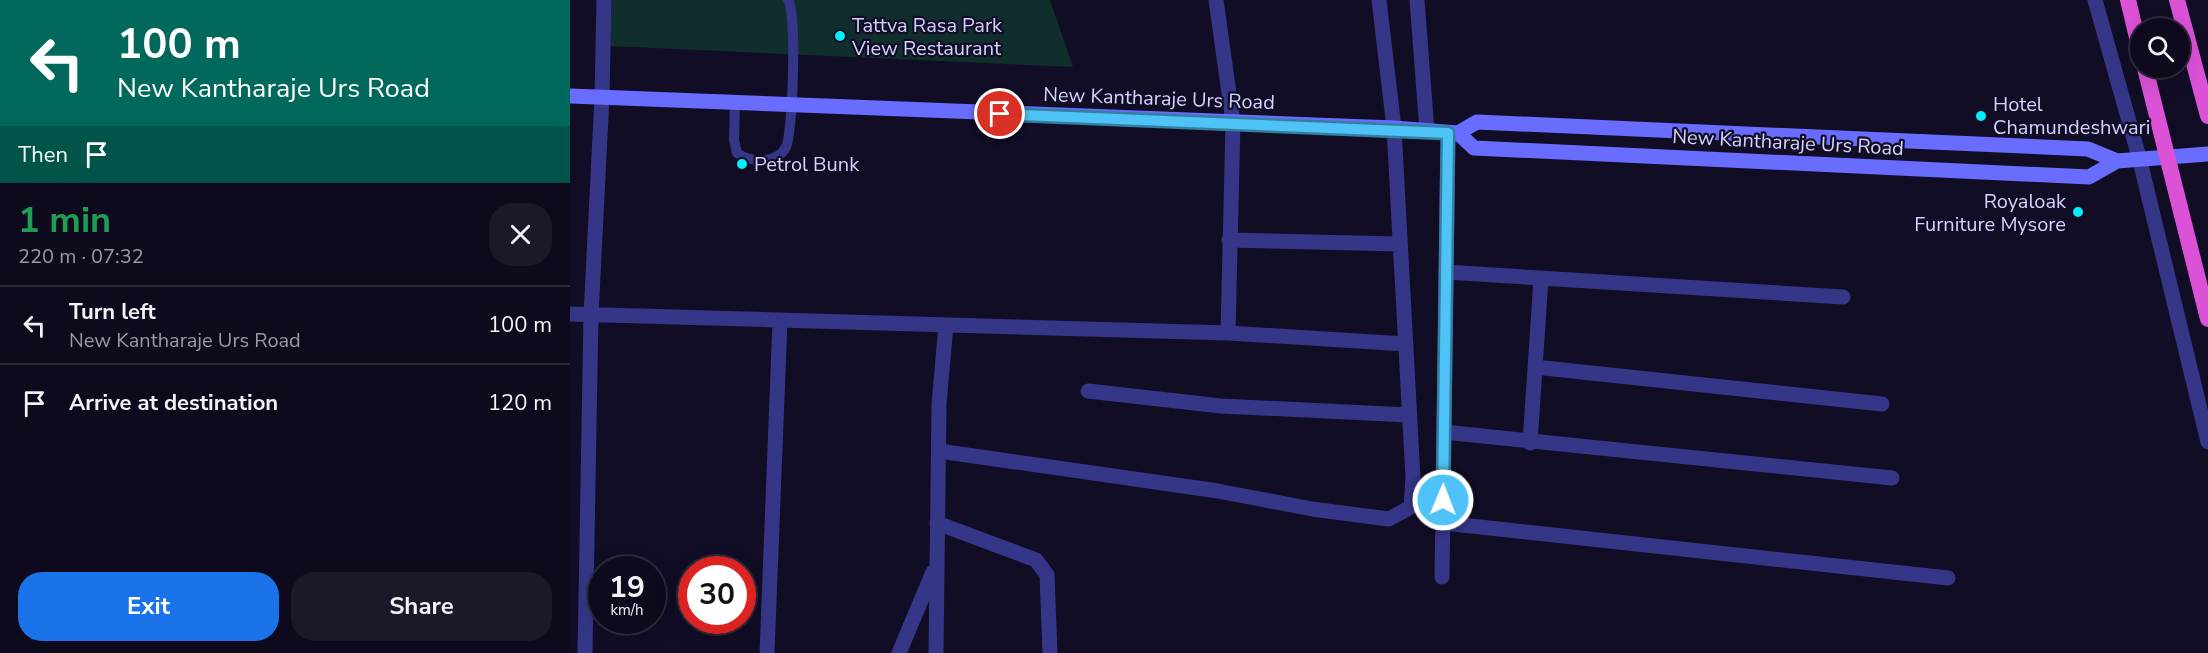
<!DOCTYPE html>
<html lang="en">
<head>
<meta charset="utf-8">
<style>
	:root { --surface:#0c0a1c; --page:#1a1829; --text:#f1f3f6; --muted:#9a9aa3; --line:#2c2b3b; --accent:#1a73e8 }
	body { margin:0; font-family:"Nunito Sans",sans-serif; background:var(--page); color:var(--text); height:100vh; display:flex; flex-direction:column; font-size:22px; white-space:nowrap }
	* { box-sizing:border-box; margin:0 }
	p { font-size:20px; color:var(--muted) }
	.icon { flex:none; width:33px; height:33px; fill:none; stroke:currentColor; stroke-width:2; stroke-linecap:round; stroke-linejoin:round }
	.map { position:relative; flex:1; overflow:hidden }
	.panel { display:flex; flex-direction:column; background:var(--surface); width:570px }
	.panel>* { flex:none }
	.top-card { background:#00695c; color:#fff; overflow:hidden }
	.buttons { position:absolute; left:1560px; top:18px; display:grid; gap:12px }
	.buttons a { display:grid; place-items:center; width:60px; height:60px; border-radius:50%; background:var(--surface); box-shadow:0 6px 24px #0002,0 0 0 2px var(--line); font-size:30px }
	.speed { position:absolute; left:18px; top:556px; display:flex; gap:12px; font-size:30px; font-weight:700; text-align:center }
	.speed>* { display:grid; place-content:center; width:78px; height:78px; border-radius:50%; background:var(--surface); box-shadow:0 6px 24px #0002,0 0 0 2px var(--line); line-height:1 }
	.speed small { font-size:15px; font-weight:400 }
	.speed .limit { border:9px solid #d22; background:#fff; color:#111 }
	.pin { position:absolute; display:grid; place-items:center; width:51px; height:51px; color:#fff; margin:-26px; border:3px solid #fff; border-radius:50%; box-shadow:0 2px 6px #0007 }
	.me { position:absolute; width:66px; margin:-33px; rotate:1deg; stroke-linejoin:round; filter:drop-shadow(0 0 4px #0008) }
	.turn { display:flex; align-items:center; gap:21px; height:126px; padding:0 18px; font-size:27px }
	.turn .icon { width:78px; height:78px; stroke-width:2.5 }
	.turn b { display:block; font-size:42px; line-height:51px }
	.then { display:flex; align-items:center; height:57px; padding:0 18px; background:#0003; gap:12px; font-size:22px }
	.round { display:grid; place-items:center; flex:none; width:63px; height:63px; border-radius:24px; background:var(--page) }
	.head { display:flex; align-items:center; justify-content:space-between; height:102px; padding:0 18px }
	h1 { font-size:36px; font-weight:700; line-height:45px; color:#1e9e55 }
	.primary-button { display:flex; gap:12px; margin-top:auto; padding:12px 18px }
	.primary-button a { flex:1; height:69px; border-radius:24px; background:var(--accent); color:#fff; font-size:24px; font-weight:700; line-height:69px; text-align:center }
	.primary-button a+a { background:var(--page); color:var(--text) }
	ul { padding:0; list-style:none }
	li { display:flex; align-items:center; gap:18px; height:78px; padding:0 18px; border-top:2px solid var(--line) }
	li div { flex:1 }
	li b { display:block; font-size:22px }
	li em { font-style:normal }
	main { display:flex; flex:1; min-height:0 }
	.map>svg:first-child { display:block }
	.green { fill:#102f2c }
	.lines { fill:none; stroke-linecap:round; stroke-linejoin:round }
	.service { stroke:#353687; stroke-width:10 }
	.minor { stroke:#353687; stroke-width:15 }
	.tertiary { stroke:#353687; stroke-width:15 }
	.secondary { stroke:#686dff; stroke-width:15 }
	.trunk { stroke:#db52d6; stroke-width:16 }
	.route-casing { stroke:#337fa1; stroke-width:15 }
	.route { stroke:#4fc3f7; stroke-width:10 }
	.poi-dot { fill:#00f1fc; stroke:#100d25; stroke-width:2 }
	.labels { text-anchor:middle; stroke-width:4.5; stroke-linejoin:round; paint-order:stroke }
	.poi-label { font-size:20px; fill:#d4d1ff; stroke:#100d25; text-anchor:start }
	.street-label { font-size:20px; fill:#d4d1ff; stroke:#100d25 }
</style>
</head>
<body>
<main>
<section class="panel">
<div class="top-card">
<div class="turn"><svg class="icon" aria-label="left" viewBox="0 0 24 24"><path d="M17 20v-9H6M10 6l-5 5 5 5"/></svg><div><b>100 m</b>New Kantharaje Urs Road</div></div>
<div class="then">Then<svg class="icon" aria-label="arrive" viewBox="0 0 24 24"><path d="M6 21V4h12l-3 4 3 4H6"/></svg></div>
</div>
<div class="head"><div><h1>1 min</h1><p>220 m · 07:32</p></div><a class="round"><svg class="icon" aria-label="close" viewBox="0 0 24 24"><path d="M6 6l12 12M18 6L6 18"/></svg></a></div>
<ul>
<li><svg class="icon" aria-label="left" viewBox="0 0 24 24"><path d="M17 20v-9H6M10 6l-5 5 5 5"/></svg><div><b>Turn left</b><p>New Kantharaje Urs Road</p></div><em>100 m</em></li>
<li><svg class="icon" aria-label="arrive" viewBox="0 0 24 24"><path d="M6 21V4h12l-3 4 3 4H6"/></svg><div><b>Arrive at destination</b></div><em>120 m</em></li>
</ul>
<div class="primary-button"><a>Exit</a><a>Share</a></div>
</section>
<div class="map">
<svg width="1638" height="653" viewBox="0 0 1638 653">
	<rect width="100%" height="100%" fill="#100d25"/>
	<path class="green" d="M42 0H480L503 67 40 46Z"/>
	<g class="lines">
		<path class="service" d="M165 104 164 140 167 153C180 162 207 165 216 147 223 133 227 11 218 0"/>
		<path class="minor" d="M646 0 663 122 658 333
			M847 0 857 131
			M659 240 830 244
			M876 272 1273 297
			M0 314 658 333 836 344
			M965 367 1312 404
			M518 391 651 406 839 415
			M874 432 1322 478
			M960 443 971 279
			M369 451 648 491 742 509 819 519 841 507 843 478 824 128 809 0
			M367 523 466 560 477 575 480 653
			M873 523 1378 578
			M872 577 878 133
			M15 653 21 315 32 97 34 0
			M197 653 210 321
			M329 653 363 572
			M366 653 369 404 376 325"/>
		<path class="tertiary" d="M1525 0 1569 157 1638 442"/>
		<path class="secondary" d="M0 96 824 128 888 133 907 122 1518 149 1547 161
			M888 133 904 148 1519 177 1547 161 1638 154"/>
		<path class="trunk" d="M1558 0 1570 50
			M1607 0 1638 116
			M1575 68 1638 319"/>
	</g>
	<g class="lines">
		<g class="route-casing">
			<path id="route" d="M430 114 878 133 873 500"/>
		</g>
		<use href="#route" class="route"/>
	</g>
	<g class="poi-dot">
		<circle cx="270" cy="36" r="6"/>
		<circle cx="1411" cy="116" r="6"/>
		<circle cx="172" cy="164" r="6"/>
		<circle cx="1508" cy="212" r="6"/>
	</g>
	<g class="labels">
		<g class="poi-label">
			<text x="282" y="32">Tattva Rasa Park<tspan x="282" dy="23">View Restaurant</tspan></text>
			<text x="1423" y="111">Hotel<tspan x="1423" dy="23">Chamundeshwari</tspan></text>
			<text x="184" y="171">Petrol Bunk</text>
			<text x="1496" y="208" text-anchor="end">Royaloak<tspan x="1496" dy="23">Furniture Mysore</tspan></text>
		</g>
		<g class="street-label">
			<text transform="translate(589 98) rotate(2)" y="7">New Kantharaje Urs Road</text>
			<text transform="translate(1218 142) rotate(3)" y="7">New Kantharaje Urs Road</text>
		</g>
	</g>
</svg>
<div class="buttons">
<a><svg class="icon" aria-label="search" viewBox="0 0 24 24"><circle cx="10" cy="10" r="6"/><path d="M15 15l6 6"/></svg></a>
</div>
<div class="speed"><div>19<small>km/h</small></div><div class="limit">30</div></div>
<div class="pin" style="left:430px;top:114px;background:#d93025"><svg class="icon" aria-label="arrive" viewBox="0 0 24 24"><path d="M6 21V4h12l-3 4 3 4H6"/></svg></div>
<svg class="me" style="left:873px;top:500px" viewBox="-20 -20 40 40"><circle r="17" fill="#4fc3f7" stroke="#fff" stroke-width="3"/><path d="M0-11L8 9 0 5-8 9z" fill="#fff"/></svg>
</div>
</main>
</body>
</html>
